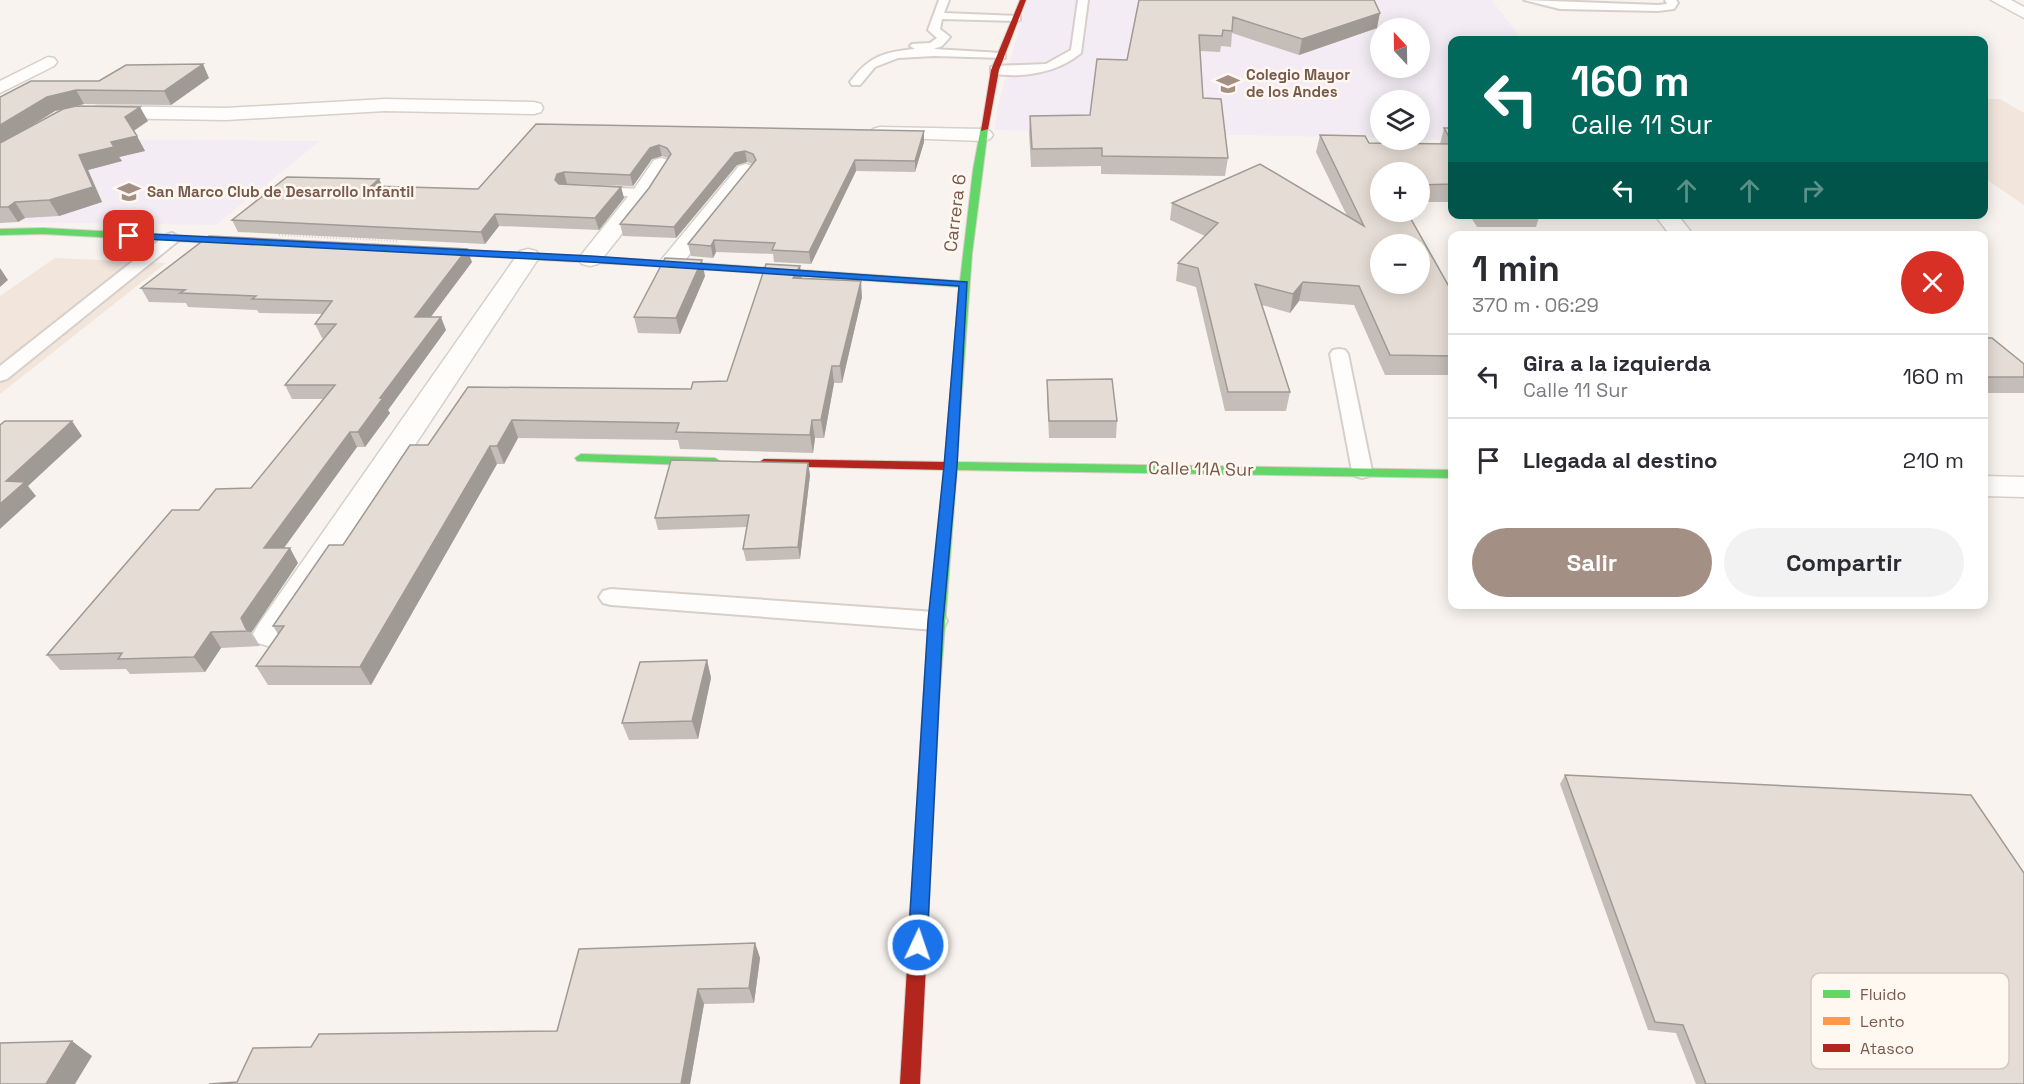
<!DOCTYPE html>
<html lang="es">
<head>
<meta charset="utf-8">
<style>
	:root { --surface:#fff; --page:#f2f2f3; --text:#2b2b33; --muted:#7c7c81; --line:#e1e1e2; --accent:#a48f85 }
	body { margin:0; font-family:"Space Grotesk",sans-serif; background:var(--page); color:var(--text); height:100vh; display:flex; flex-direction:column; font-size:22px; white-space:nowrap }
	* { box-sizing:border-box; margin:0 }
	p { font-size:20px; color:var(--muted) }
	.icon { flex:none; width:33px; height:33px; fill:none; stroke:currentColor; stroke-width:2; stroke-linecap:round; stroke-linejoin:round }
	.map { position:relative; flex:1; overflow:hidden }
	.drawer { position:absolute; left:1448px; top:231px; width:540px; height:378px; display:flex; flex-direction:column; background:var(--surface); border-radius:12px; box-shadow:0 3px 15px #0003 }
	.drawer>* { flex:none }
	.top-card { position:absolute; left:1448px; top:36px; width:540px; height:183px; border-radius:12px; box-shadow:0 3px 15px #0003; background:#00695c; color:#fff; overflow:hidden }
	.needle { width:39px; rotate:338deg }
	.tools { position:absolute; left:1370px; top:18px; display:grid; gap:12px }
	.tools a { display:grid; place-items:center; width:60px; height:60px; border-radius:50%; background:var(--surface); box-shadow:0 3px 15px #0003; font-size:30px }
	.pin { position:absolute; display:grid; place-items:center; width:51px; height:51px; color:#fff; margin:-26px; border-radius:12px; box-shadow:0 3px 9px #0006 }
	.me { position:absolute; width:66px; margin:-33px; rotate:3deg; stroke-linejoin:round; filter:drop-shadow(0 0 4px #0008) }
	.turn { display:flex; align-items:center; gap:21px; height:126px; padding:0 24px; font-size:27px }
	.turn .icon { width:78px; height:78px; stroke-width:2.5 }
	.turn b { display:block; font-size:42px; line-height:51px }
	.lanes { display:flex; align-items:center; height:57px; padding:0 24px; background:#0003; justify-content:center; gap:30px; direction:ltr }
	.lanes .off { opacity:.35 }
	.round { display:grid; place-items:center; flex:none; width:63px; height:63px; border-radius:32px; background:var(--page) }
	.summary { display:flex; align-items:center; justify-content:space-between; height:102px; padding:0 24px }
	h1 { font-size:36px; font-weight:600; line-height:45px }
	.button { display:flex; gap:12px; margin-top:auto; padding:12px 24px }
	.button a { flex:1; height:69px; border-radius:36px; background:var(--accent); color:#fff; font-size:24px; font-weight:600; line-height:69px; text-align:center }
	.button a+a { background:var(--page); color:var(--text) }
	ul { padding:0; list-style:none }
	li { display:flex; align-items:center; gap:18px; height:84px; padding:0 24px; border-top:2px solid var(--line) }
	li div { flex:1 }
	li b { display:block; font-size:22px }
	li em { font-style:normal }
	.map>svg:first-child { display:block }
	.residential { fill:#f1e5dc }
	.education { fill:#f4ecf4; fill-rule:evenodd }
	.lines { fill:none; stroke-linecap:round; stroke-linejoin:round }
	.lane-casing { stroke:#d7cfca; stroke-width:4 }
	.street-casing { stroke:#d7cfca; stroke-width:3 }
	.fast-casing { stroke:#d8cfca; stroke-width:2 }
	.slow-casing { stroke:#d8cfca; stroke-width:2 }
	.jam-casing { stroke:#d8cfca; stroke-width:2 }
	.path { stroke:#dad3d0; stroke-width:2; stroke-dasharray:1 2; stroke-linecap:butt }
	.lane { fill:#fefdfc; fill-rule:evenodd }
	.street { fill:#fefdfc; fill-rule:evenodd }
	.fast { fill:#63d668; fill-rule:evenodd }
	.slow { fill:#ff974d; fill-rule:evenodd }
	.jam { fill:#b3261e; fill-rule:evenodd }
	.wall { fill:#c5bdb7; fill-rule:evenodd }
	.shaded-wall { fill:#a09a95 }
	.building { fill:#e5dcd5; stroke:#a09a95; stroke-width:1.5; fill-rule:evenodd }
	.route { fill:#1a73e8; stroke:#114b97; stroke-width:1.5 }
	.labels { text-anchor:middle; stroke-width:5; stroke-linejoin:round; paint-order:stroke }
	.far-poi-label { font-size:15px; font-weight:bold; fill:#77594d; stroke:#fff8f0; text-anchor:start }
	.street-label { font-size:18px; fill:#77594d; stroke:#fff8f0 }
	.key { fill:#fff8f0; stroke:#d6c8bf; stroke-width:1.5 }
	.key-label { font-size:16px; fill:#77594d }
</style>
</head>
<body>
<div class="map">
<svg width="2024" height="1084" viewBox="0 0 2024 1084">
	<rect width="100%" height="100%" fill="#f8f3ee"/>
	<path class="residential" d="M1983 99H2000L2024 113V205L1983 177Z
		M55 258 166 263 0 394V296Z"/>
	<path class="education" d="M1027 0H1492L1522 40H1452V140L1419 139V100H1380V138L995 130 997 110ZM1380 28H1419V68H1380Z
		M38 139 320 141 216 225 0 222V161Z"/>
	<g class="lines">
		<g class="lane-casing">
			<path id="lane" d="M939 0H949L944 13 1020 16V20L1016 21 942 19 940 29 950 37 942 46 934 49 1001 53 1005 54V58L934 56 898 58 875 67 860 85H852L850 82C869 56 884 52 915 49L910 46 912 44 930 43 937 38 928 30Z
				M1078 0H1088L1081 53C1058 73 1020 79 991 73V67L995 66 1046 64 1071 50Z
				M1524 0 1658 5 1667 4 1665 0H1676L1678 3 1674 9 1658 11 1560 9Z
				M593 187 642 189 649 193 642 197 588 194 586 191 588 188Z
				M172 233 180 238 178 241 7 379 0 381V366L166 235Z
				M1339 349 1345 350 1348 354 1372 471 1369 476 1362 478 1355 476 1352 471 1330 354 1333 350Z
				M611 589 935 612 944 615 947 621 944 627 935 630 611 605 603 603 599 597 603 591Z"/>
		</g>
		<g class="street-casing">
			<path id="street" d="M1991 0H2011L2024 7V18Z
				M48 57 54 58 57 62 54 66 0 93V81Z
				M385 99 534 102 541 104 543 108 541 112 534 114 385 111 226 120 98 118 91 116 89 112 91 108 98 106 226 108Z
				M880 127 983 129 990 131 993 135 990 139 983 141 873 137 870 133 873 129Z
				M661 158 668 160 671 164 650 198 598 264 590 266 582 264 578 259 634 189 654 160Z
				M746 164 753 166 756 170 678 269 670 271 662 269 658 264 662 259 739 166Z
				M1654 214H1677L1694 236H1671Z
				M528 249 536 251 540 256 284 643 271 647 258 643 253 634 258 625 520 251Z
				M1983 476 2024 477V497L1983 496Z"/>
		</g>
		<g class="fast-casing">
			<path id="fast" d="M981 127 988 129 972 254 957 462 1452 470V478L957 470 939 703 937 707 931 709 925 707 923 703 925 673 944 469 941 466 945 463 959 287 686 268 681 265 686 262 960 281 973 170Z
				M43 228 249 239 254 242 249 245 43 234 0 235V229Z
				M581 454 715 458 721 462 715 466 577 461 575 458Z"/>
		</g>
		<g class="slow-casing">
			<path id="slow" d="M424 248 686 262 691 265 686 268 421 253V249Z"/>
		</g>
		<g class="jam-casing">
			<path id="jam" d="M1020 0H1026L999 70 988 129 981 131 991 70Z
				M764 459 947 462 953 466 947 470 760 466 758 463Z
				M931 697 937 699 939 703 920 1084H900L923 703 925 699Z"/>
		</g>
		<path class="path" d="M279 235 397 241"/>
		<use href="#lane" class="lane"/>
		<use href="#street" class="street"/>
		<use href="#fast" class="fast"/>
		<use href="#slow" class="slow"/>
		<use href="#jam" class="jam"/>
	</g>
	<path class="wall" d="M1139 0 1377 28 1299 55 1232 33 1231 47 1221 46 1220 52 1200 51 1203 98 1228 158 1225 176 1101 174V166L1031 167 1029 133 1030 116 1090 115 1127 60Z
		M209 78 171 105 84 104 67 108 148 121 134 131 145 151 119 157 122 161 88 170 102 202 59 216 25 218 18 222 0 223V97L99 81ZM62 109 28 128 55 111Z
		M536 124 924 142 915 172 856 171 811 264 774 262 773 254 716 252 713 258 691 256 688 244 753 164 747 162 737 165 676 238 623 236 620 224 649 188 668 158 662 156 652 159 633 186 567 184 621 187 624 198 599 230 499 226 485 244 238 232 232 220 379 179 382 187 478 189Z
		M1444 128H1452V202H1419V172H1380L1452 292V375H1385L1354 305 1299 301 1290 313 1262 305 1290 392 1286 411H1225L1196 287 1176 281 1178 263 1205 236 1170 220 1172 203 1347 216 1316 152 1320 135 1369 143 1440 144Z
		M1469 214H1540L1536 227H1477Z
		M472 262 431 317 446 330 388 410 390 413 365 447H357L284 548 298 563 251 633 260 646 221 648 205 672 130 674 126 669 60 670 47 655 199 510 251 488 324 399H292L285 385 324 338H322L315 324 323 314 259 313 257 310 188 307 186 303 149 302 141 288Z
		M800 266 802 279 862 297 842 383H834L824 438H815L813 453 680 449 678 440 518 438 504 464H497L371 685H268L256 666 278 634 273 626 428 445 468 387 691 389 727 381Z
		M705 276 680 334 638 333 634 317Z
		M1983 336 2024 364V393H1983Z
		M1047 380 1117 421 1116 438H1049L1047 396Z
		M808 463 810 475 800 559 746 561 743 549 747 527 658 530 655 518Z
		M707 660 711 678 698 739 629 740 622 723Z
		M1565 775 2024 1084H1696L1676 1033 1648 1030 1560 784Z
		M755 943 760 958 754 1003 704 1004 690 1084 237 1082 311 1047 557 1031Z"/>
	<path class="shaded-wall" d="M1380 13 1377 28 1299 55 1302 39Z
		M203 64 209 78 171 105 164 91Z
		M76 90 84 104 55 111 0 145V125L47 97Z
		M140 107 148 121 133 131 125 117Z
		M924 131V142L915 172V161Z
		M137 136 145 151 119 157 122 161 88 170 102 202 59 216 49 200 79 155 111 142Z
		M659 145 662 156 652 159 633 186 630 175 650 148Z
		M745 151 747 162 737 165 676 238 674 227 735 153Z
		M855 160 856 171 811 264 809 252Z
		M564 172 567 184 560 186 555 180 557 174Z
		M379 179 384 190 371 186Z
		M621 187 624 198 599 230 595 218Z
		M15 202 25 218 18 222 8 207Z
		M495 214 499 226 485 244 481 232Z
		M714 240 716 252 713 258 711 246Z
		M467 249 472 262 420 331 415 317Z
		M702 260 705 276 680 334 676 318Z
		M800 266 802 282 793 278Z
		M0 268 8 280 0 287Z
		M861 281 862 297 842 383 840 366Z
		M1303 282 1299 301 1290 313 1293 294Z
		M441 317 446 330 388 410 390 413 365 447 358 432 380 398Z
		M832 366 834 383 824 438 821 420Z
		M512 420 518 438 504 464 497 446Z
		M812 420 815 438 813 453 810 435Z
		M72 421 82 436 28 486 36 496 0 529V504L6 481Z
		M350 432 357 447 273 563 264 548Z
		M490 446 497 464 371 685 360 667Z
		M808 463 810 475 800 559 798 547Z
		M290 548 298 563 251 633 250 631H247L241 618Z
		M211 632 221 648 205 672 194 657Z
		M707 660 711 678 698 739 692 721Z
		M755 943 760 958 754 1003 749 988Z
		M698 989 704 1004 690 1084H681Z
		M72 1041 92 1056 75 1084H46Z"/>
	<path class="building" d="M1139 0H1374L1380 13 1302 39 1233 17 1232 31 1223 30 1222 36 1199 35 1203 98 1221 99 1228 158 1102 156V148L1032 149 1030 116 1090 115 1097 59 1127 60Z
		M203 64 164 91 76 90 47 97 0 125V97L31 81H99L126 65Z
		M76 106 140 107 125 117 137 136 111 142 114 147 79 155 93 187 49 200 15 202 8 207H0V143L63 109Z
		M536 124 924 131 915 161 855 160 809 252 772 250 775 243 714 240 711 246 688 244 756 160 753 154 745 151 735 153 674 227 620 224 649 188 671 154 667 148 659 145 650 148 630 175 564 172 557 174 555 180 559 184 621 187 595 218 495 214 481 232 232 220 287 177 379 179 371 186 478 189Z
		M1444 128H1452V142Z
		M1320 135 1365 136 1369 143 1452 144V184L1419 185V172H1380V212H1407L1452 292V356L1390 355 1359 286 1303 282 1293 294 1255 284 1290 392H1228L1198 268 1178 263 1218 223 1172 203 1260 164 1364 226ZM1380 244H1419V284H1380Z
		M209 236 467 249 415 317H441L380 398H383L358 432H350L264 548H290L241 618 246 629 250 631 211 632 194 657 118 659 122 653 47 655 172 510H199L216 489 251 488 335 385H285L336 324H315L332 301 252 299 256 296 180 293 185 290 141 288Z
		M665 258 702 260 676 318 634 317Z
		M766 264 800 266 793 278 861 281 840 366H832L821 420H812L810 435 676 432 679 423 512 420 497 446H490L360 667 256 666 284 626H273L329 545H343L410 445H428L468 387 691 389 693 382 727 381Z
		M1983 336 1985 338H1992L2024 364V377H1983Z
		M1112 379 1117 421H1049L1047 380Z
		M5 421H72L6 481 25 482 0 504V425Z
		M671 460 808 463 798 547 743 549 749 515 655 518Z
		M707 660 692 721 622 723 640 662Z
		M1565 775 1971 795 2024 873V1084H1706L1683 1025 1655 1022Z
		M755 943 749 988 698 989 681 1084H209L237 1082 253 1048 311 1047 319 1034 557 1031 579 949Z
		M72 1041 46 1084H0V1043Z"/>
	<path class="route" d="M129 233 591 256 967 282 957 466 943 621 927 945 924 951 918 954 911 951 908 945 928 621 944 466 959 286 591 262 126 238 124 236Z"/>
	<defs>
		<g id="school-bare" transform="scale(1.8)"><path d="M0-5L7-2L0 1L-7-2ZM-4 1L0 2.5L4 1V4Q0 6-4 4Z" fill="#a48f85" stroke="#fff8f0" stroke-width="2.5" paint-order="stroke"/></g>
	</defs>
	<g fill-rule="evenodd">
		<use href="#school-bare" x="1228" y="84"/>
		<use href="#school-bare" x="129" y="192"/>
	</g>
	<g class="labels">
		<g class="far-poi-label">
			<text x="1246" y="80">Colegio Mayor<tspan x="1246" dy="17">de los Andes</tspan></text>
			<text x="147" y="197">San Marco Club de Desarrollo Infantil</text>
		</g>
		<g class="street-label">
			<text transform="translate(955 213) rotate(-83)" y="6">Carrera 6</text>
			<text transform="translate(1201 469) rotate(1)" y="6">Calle 11A Sur</text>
		</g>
	</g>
	<rect x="1811" y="973" width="198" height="96" rx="9" class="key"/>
	<rect x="1823" y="990" width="27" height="8" fill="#63d668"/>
	<rect x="1823" y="1017" width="27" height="8" fill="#ff974d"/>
	<rect x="1823" y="1044" width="27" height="8" fill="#b3261e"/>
	<g class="key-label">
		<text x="1860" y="1000">Fluido</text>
		<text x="1860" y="1027">Lento</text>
		<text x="1860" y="1054">Atasco</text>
	</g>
</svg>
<div class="tools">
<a><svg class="needle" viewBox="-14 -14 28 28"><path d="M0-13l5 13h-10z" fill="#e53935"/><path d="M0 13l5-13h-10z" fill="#7c7c81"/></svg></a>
<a><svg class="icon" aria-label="layers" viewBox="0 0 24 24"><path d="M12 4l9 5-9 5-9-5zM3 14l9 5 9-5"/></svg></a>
<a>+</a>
<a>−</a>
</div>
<div class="pin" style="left:129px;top:236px;background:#d93025"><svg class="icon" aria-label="arrive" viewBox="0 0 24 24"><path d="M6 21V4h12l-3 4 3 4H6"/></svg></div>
<svg class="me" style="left:918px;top:945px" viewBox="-20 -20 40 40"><circle r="17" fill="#1a73e8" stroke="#fff" stroke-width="3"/><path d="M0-11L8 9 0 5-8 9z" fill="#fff"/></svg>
<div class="top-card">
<div class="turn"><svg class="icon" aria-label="left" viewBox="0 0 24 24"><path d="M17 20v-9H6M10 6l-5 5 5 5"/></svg><div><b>160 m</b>Calle 11 Sur</div></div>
<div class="lanes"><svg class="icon" aria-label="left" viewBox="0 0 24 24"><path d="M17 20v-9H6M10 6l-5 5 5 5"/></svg><svg class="icon off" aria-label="ahead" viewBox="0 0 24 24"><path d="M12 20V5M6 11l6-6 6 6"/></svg><svg class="icon off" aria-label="ahead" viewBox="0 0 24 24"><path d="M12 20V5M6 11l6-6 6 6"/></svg><svg class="icon off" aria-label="right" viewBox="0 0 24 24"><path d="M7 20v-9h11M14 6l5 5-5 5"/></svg></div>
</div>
<section class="drawer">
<div class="summary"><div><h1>1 min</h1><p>370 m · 06:29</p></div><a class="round" style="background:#d93025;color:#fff"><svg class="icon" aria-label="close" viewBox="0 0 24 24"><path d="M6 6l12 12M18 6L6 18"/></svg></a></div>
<ul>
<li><svg class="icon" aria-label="left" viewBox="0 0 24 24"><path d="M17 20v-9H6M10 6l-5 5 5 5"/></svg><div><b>Gira a la izquierda</b><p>Calle 11 Sur</p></div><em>160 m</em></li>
<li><svg class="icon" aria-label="arrive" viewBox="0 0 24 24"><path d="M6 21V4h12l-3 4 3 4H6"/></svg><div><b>Llegada al destino</b></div><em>210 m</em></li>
</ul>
<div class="button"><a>Salir</a><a>Compartir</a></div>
</section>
</div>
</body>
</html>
